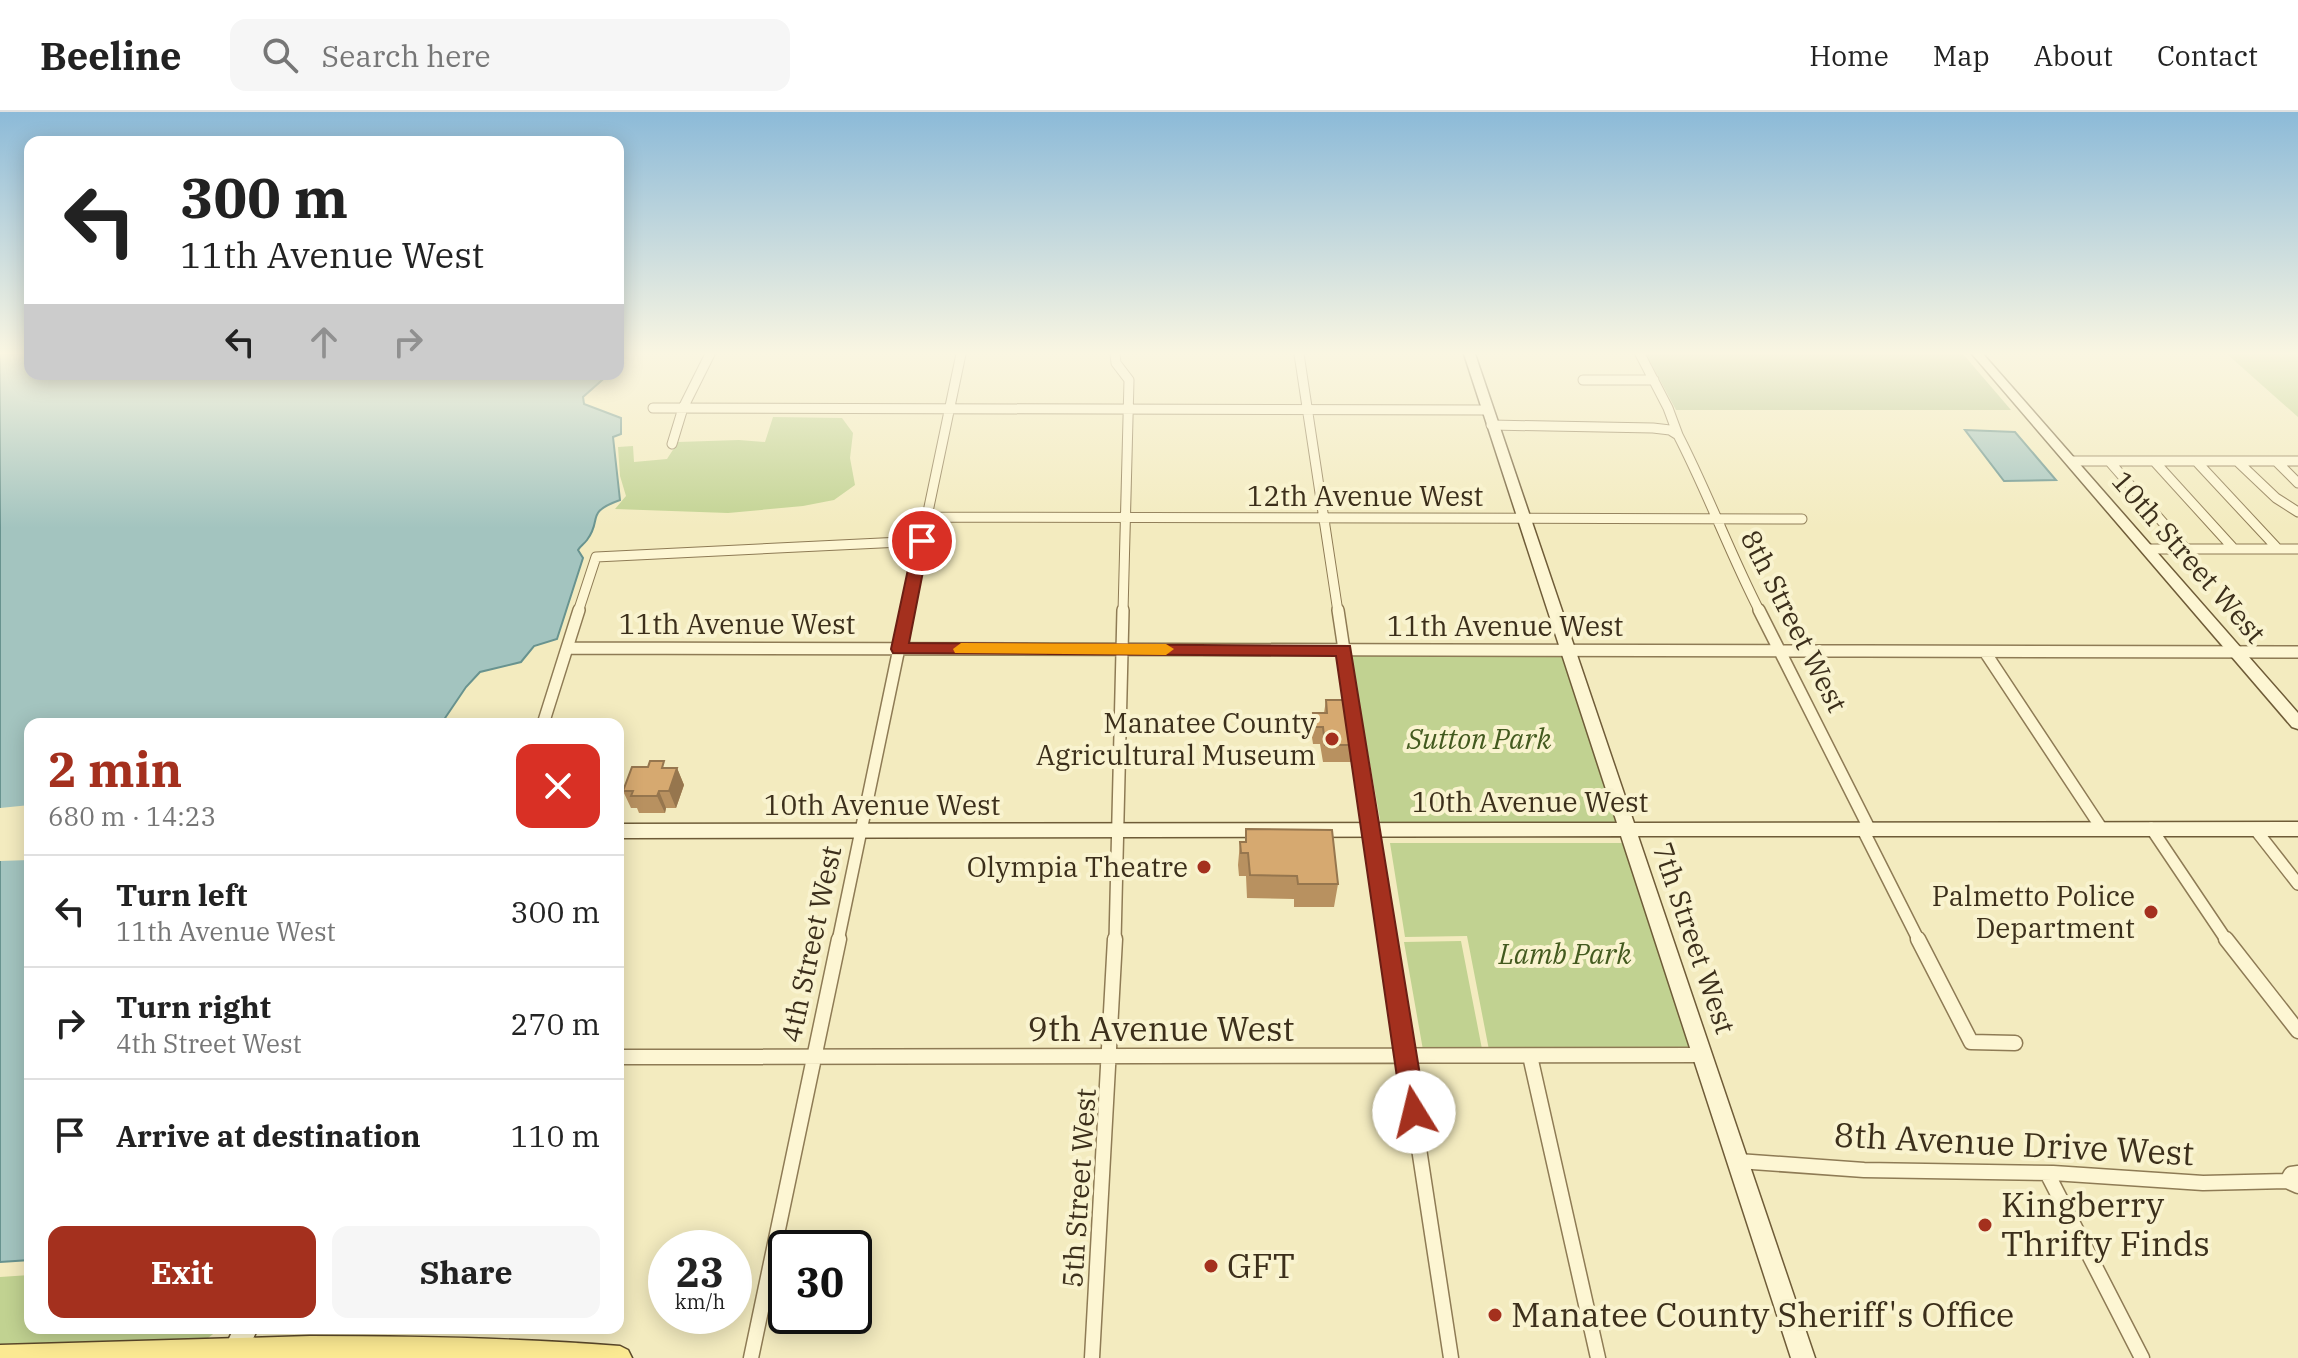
<!DOCTYPE html>
<html lang="en">
<head>
<meta charset="utf-8">
<style>
	:root { --surface:#fff; --page:#f6f6f6; --text:#222; --muted:#767676; --line:#e0e0e0; --accent:#a4301e }
	body { margin:0; font-family:"IBM Plex Serif",serif; background:var(--page); color:var(--text); height:100vh; display:flex; flex-direction:column; font-size:30px; white-space:nowrap }
	* { box-sizing:border-box; margin:0 }
	p { font-size:26px; color:var(--muted) }
	.icon { flex:none; width:44px; height:44px; fill:none; stroke:currentColor; stroke-width:2; stroke-linecap:round; stroke-linejoin:round }
	.map { position:relative; flex:1; overflow:hidden }
	.sheet { position:absolute; left:24px; top:606px; width:600px; height:616px; display:flex; flex-direction:column; background:var(--surface); border-radius:16px; box-shadow:0 4px 20px #0003 }
	.sheet>* { flex:none }
	.hud { position:absolute; left:24px; top:24px; width:600px; height:244px; border-radius:16px; box-shadow:0 4px 20px #0003; background:#fff; color:var(--text); overflow:hidden }
	.speed { position:absolute; left:648px; top:1118px; display:flex; gap:16px; font-size:40px; font-weight:700; text-align:center }
	.speed>* { display:grid; place-content:center; width:104px; height:104px; border-radius:50%; background:var(--surface); box-shadow:0 4px 20px #0003; line-height:1 }
	.speed small { font-size:20px; font-weight:400 }
	.speed .limit { border:4px solid #111; border-radius:12px; background:#fff; color:#111 }
	.pin { position:absolute; display:grid; place-items:center; width:68px; height:68px; color:#fff; margin:-34px; border:4px solid #fff; border-radius:50%; box-shadow:0 2px 8px #0007 }
	.me { position:absolute; width:88px; margin:-44px; rotate:351deg; stroke-linejoin:round; filter:drop-shadow(0 0 6px #0008) }
	.turn { display:flex; align-items:center; gap:28px; height:168px; padding:0 24px; font-size:36px }
	.turn .icon { width:104px; height:104px; stroke-width:2.5 }
	.turn b { display:block; font-size:56px; line-height:68px }
	.lanes { display:flex; align-items:center; height:76px; padding:0 24px; background:#0003; justify-content:center; gap:40px; direction:ltr }
	.lanes .off { opacity:.35 }
	.round { display:grid; place-items:center; flex:none; width:84px; height:84px; border-radius:16px; background:var(--page) }
	.head { display:flex; align-items:center; justify-content:space-between; height:136px; padding:0 24px }
	h1 { font-size:48px; font-weight:700; line-height:60px; color:var(--accent) }
	.cta { display:flex; gap:16px; margin-top:auto; padding:16px 24px }
	.cta a { flex:1; height:92px; border-radius:16px; background:var(--accent); color:#fff; font-size:32px; font-weight:700; line-height:92px; text-align:center }
	.cta a+a { background:var(--page); color:var(--text) }
	ul { padding:0; list-style:none }
	li { display:flex; align-items:center; gap:24px; height:112px; padding:0 24px; border-top:2px solid var(--line) }
	li div { flex:1 }
	li b { display:block; font-size:30px }
	li em { font-style:normal }
	header { display:flex; align-items:center; gap:48px; box-sizing:border-box; height:112px; padding:0 40px; background:var(--surface); border-bottom:2px solid var(--line) }
	header strong { font-size:38px }
	nav { display:flex; gap:44px; margin-inline-start:auto; font-size:28px }
	.search { width:560px; height:72px; background:var(--page); display:flex; align-items:center; gap:20px; box-sizing:border-box; padding:0 28px; border-radius:16px; color:var(--muted); font-size:30px }
	.map>svg:first-child { display:block }
	.green { fill:#c1d291 }
	.cemetery { fill:#b8c692 }
	.water { fill:#a3c4bf; stroke:#68938f; stroke-width:2 }
	.pier { fill:#f3ebbf }
	.lines { fill:none; stroke-linecap:round; stroke-linejoin:round }
	.street-far2-casing { stroke:#8e7b55; stroke-width:11 }
	.street-far1-casing { stroke:#8e7b55; stroke-width:14 }
	.street-casing { stroke:#8e7b55; stroke-width:17 }
	.secondary-casing { stroke:#6f5c38; stroke-width:3 }
	.primary-casing { stroke:#5b482a; stroke-width:3 }
	.street-far2 { stroke:#fdf6d3; stroke-width:9 }
	.street-far1 { stroke:#fdf6d3; stroke-width:11 }
	.street { stroke:#fdf6d3; stroke-width:14 }
	.secondary { fill:#fdf6d3; fill-rule:evenodd }
	.primary { fill:#fbe992; fill-rule:evenodd }
	.wall { fill:#b89160 }
	.shaded-wall { fill:#96764e }
	.building { fill:#d6a970; stroke:#96764e; stroke-width:2 }
	.route { fill:#a4301e; stroke:#6b1f14; stroke-width:2 }
	.slow { fill:#f59e0b }
	.poi-dot { fill:#a4301e; stroke:#f9f3cf; stroke-width:3 }
	.labels { text-anchor:middle; stroke-width:8; stroke-linejoin:round; paint-order:stroke }
	.street-label { font-size:28px; fill:#3c2f1b; stroke:#f9f3cf }
	.poi-label { font-size:28px; fill:#3c2f1b; stroke:#f9f3cf; text-anchor:end }
	.park-label { font-size:28px; font-style:italic; fill:#435a1f; stroke:#f9f3cf }
	.near-street-label { font-size:34px; fill:#3c2f1b; stroke:#f9f3cf }
	.near-poi-label { font-size:34px; fill:#3c2f1b; stroke:#f9f3cf; text-anchor:start }
</style>
</head>
<body>
<header>
<strong>Beeline</strong>
<div class="search"><svg class="icon" aria-label="search" viewBox="0 0 24 24"><circle cx="10" cy="10" r="6"/><path d="M15 15l6 6"/></svg>Search here</div>
<nav><a>Home</a><a>Map</a><a>About</a><a>Contact</a></nav>
</header>
<div class="map">
<svg width="2298" height="1246" viewBox="0 0 2298 1246">
	<rect width="100%" height="100%" fill="#f3ebbf"/>
	<path class="green" d="M2227 242H2298V305Z
		M773 305 842 306 853 321 850 346 855 373 834 388 803 394 728 401 615 397 626 384 620 364 618 335 633 334 634 350 667 347 678 330 739 328 765 330Z
		M1350 541H1564L1622 713H1381Z
		M1390 731H1624L1697 940 1489 938 1467 824 1405 825Z
		M1461 829 1482 937 1423 938 1404 830Z
		M30 1163V1216H221L204 1229 0 1233V1165Z"/>
	<path class="cemetery" d="M1646 242H1963L2011 298H1676Z"/>
	<path class="water" d="M0 242H30V262H609L583 285 584 292 621 306V322L613 325 620 388C584 401 603 407 587 428 584 432 580 434 578 438L583 446 557 527 534 534 521 550 480 560 466 575 441 612H30V1148L0 1150Z
		M1965 318 2015 320 2056 368 2004 369Z"/>
	<path class="pier" d="M30 693V748L0 749V696Z"/>
	<g class="lines">
		<g class="street-far2-casing">
			<path id="street-far2" d="M1115 242 1116 251 1129 268 1123 500
				M1299 242 1338 500
				M1640 242 1668 296 1678 323
				M1583 268H1654
				M653 296 1486 298
				M1491 313 1653 316 1670 318 1678 323C1708 381 1730 442 1760 500
				M672 332 683 296 710 242
				M2071 349H2298
				M2109 349 2186 437
				M2154 349 2234 437
				M2196 349 2278 437
				M2237 349 2276 386 2298 400
				M2276 349 2298 371
				M927 405 1802 407
				M2147 437H2298
				M578 500 596 445 922 429
				M907 500 961 242"/>
		</g>
		<g class="street-far1-casing">
			<path id="street-far1" d="M1338 498 1388 829
				M1759 498 1869 716
				M568 536 2298 540
				M1985 540 2102 717
				M543 612 579 498
				M1862 716 1919 829
				M2151 716 2227 829
				M2255 717 2298 772
				M838 829 907 498
				M1115 829 1123 498"/>
		</g>
		<g class="street-casing">
			<path id="street" d="M1387 827 1451 1246
				M1918 827 1971 930 2015 931
				M2226 827 2298 919
				M1530 944 1598 1246
				M618 945 1703 943
				M1738 1049 1864 1058 2053 1061 2203 1071 2287 1069 2298 1074
				M2047 1061 2142 1246
				M2287 1069 2291 1062 2298 1061
				M751 1246 839 827
				M1092 1246 1115 827"/>
		</g>
		<g class="secondary-casing">
			<path id="secondary" d="M1464 242H1475L1634 711 2298 710V724H1638L1815 1246H1791L1621 724 618 726V712L1617 711Z
				M1972 242H1983L2298 601V617L2292 615Z
				M234 1216H258L244 1246H226L223 1239Z"/>
		</g>
		<g class="primary-casing">
			<path id="primary" d="M310 1224C414 1224 517 1226 620 1234L628 1238 632 1246H0V1233Z"/>
		</g>
		<use href="#street-far2" class="street-far2"/>
		<use href="#street-far1" class="street-far1"/>
		<use href="#street" class="street"/>
		<use href="#secondary" class="secondary"/>
		<use href="#primary" class="primary"/>
	</g>
	<path class="wall" d="M1326 588 1354 633 1351 650H1323L1320 632H1313L1311 619 1313 601H1324Z
		M667 656H677L684 673 676 696H666L665 701H639L637 696H631L623 679Z
		M1246 717 1338 772 1334 795H1294V787L1247 786 1246 764H1239L1238 753 1240 730H1245Z"/>
	<path class="shaded-wall" d="M677 656 684 673 676 696 669 679Z
		M659 679 666 696 665 701 657 684Z"/>
	<path class="building" d="M1326 588H1347L1354 633H1325L1323 615H1315L1313 601H1327Z
		M650 649H664L662 656H677L669 679H659L657 684H631L633 679H623L632 655H648Z
		M1246 717 1332 718 1338 772H1298L1297 764 1250 763 1248 741H1241L1240 730H1246Z"/>
	<linearGradient id="sky" x2="0" y2="1"><stop stop-color="#8cbad8"/><stop offset="0.58" stop-color="#faf6e2"/><stop offset="1" stop-color="#faf6e2" stop-opacity="0"/></linearGradient>
	<rect width="2298" height="416" fill="url(#sky)"/>
	<path class="route" d="M922 424 929 429 909 531 1350 534 1426 1000 1422 1007 1414 1010 1406 1007 1402 1000 1336 544 893 541 891 537 914 429Z"/>
	<path class="slow" d="M961 531 1166 532 1174 537 1166 543 955 541 953 537Z"/>
	<g class="poi-dot">
		<circle cx="1332" cy="627" r="8"/>
		<circle cx="1204" cy="755" r="8"/>
		<circle cx="2151" cy="800" r="8"/>
		<circle cx="1985" cy="1113" r="8"/>
		<circle cx="1211" cy="1154" r="8"/>
		<circle cx="1495" cy="1203" r="8"/>
	</g>
	<g class="labels">
		<g class="street-label">
			<text x="1365" y="394">12th Avenue West</text>
			<text transform="translate(2189 445) rotate(49)" y="10">10th Street West</text>
			<text transform="translate(1794 509) rotate(63)" y="10">8th Street West</text>
			<text x="737" y="522">11th Avenue West</text>
			<text x="1505" y="524">11th Avenue West</text>
			<text x="1530" y="700">10th Avenue West</text>
			<text x="882" y="703">10th Avenue West</text>
			<text transform="translate(1694 826) rotate(71)" y="10">7th Street West</text>
			<text transform="translate(811 832) rotate(-78)" y="10">4th Street West</text>
			<text transform="translate(1079 1076) rotate(-86)" y="10">5th Street West</text>
		</g>
		<g class="poi-label">
			<text x="1316" y="621">Manatee County<tspan x="1316" dy="32">Agricultural Museum</tspan></text>
			<text x="1188" y="765">Olympia Theatre</text>
			<text x="2135" y="794">Palmetto Police<tspan x="2135" dy="32">Department</tspan></text>
		</g>
		<g class="park-label">
			<text x="1479" y="637">Sutton Park</text>
			<text x="1565" y="852">Lamb Park</text>
		</g>
		<g class="near-street-label">
			<text x="1161" y="929">9th Avenue West</text>
			<text transform="translate(2014 1032) rotate(3)" y="12">8th Avenue Drive West</text>
		</g>
		<g class="near-poi-label">
			<text x="2001" y="1105">Kingberry<tspan x="2001" dy="39">Thrifty Finds</tspan></text>
			<text x="1227" y="1166">GFT</text>
			<text x="1511" y="1215">Manatee County Sheriff's Office</text>
		</g>
	</g>
</svg>
<div class="speed"><div>23<small>km/h</small></div><div class="limit">30</div></div>
<div class="pin" style="left:922px;top:429px;background:#d93025"><svg class="icon" aria-label="arrive" viewBox="0 0 24 24"><path d="M6 21V4h12l-3 4 3 4H6"/></svg></div>
<svg class="me" style="left:1414px;top:1000px" viewBox="-20 -20 40 40"><circle r="19" fill="#fff"/><path d="M0-13L10 11 0 6-10 11z" fill="#a4301e"/></svg>
<div class="hud">
<div class="turn"><svg class="icon" aria-label="left" viewBox="0 0 24 24"><path d="M17 20v-9H6M10 6l-5 5 5 5"/></svg><div><b>300 m</b>11th Avenue West</div></div>
<div class="lanes"><svg class="icon" aria-label="left" viewBox="0 0 24 24"><path d="M17 20v-9H6M10 6l-5 5 5 5"/></svg><svg class="icon off" aria-label="ahead" viewBox="0 0 24 24"><path d="M12 20V5M6 11l6-6 6 6"/></svg><svg class="icon off" aria-label="right" viewBox="0 0 24 24"><path d="M7 20v-9h11M14 6l5 5-5 5"/></svg></div>
</div>
<section class="sheet">
<div class="head"><div><h1>2 min</h1><p>680 m · 14:23</p></div><a class="round" style="background:#d93025;color:#fff"><svg class="icon" aria-label="close" viewBox="0 0 24 24"><path d="M6 6l12 12M18 6L6 18"/></svg></a></div>
<ul>
<li><svg class="icon" aria-label="left" viewBox="0 0 24 24"><path d="M17 20v-9H6M10 6l-5 5 5 5"/></svg><div><b>Turn left</b><p>11th Avenue West</p></div><em>300 m</em></li>
<li><svg class="icon" aria-label="right" viewBox="0 0 24 24"><path d="M7 20v-9h11M14 6l5 5-5 5"/></svg><div><b>Turn right</b><p>4th Street West</p></div><em>270 m</em></li>
<li><svg class="icon" aria-label="arrive" viewBox="0 0 24 24"><path d="M6 21V4h12l-3 4 3 4H6"/></svg><div><b>Arrive at destination</b></div><em>110 m</em></li>
</ul>
<div class="cta"><a>Exit</a><a>Share</a></div>
</section>
</div>
</body>
</html>
